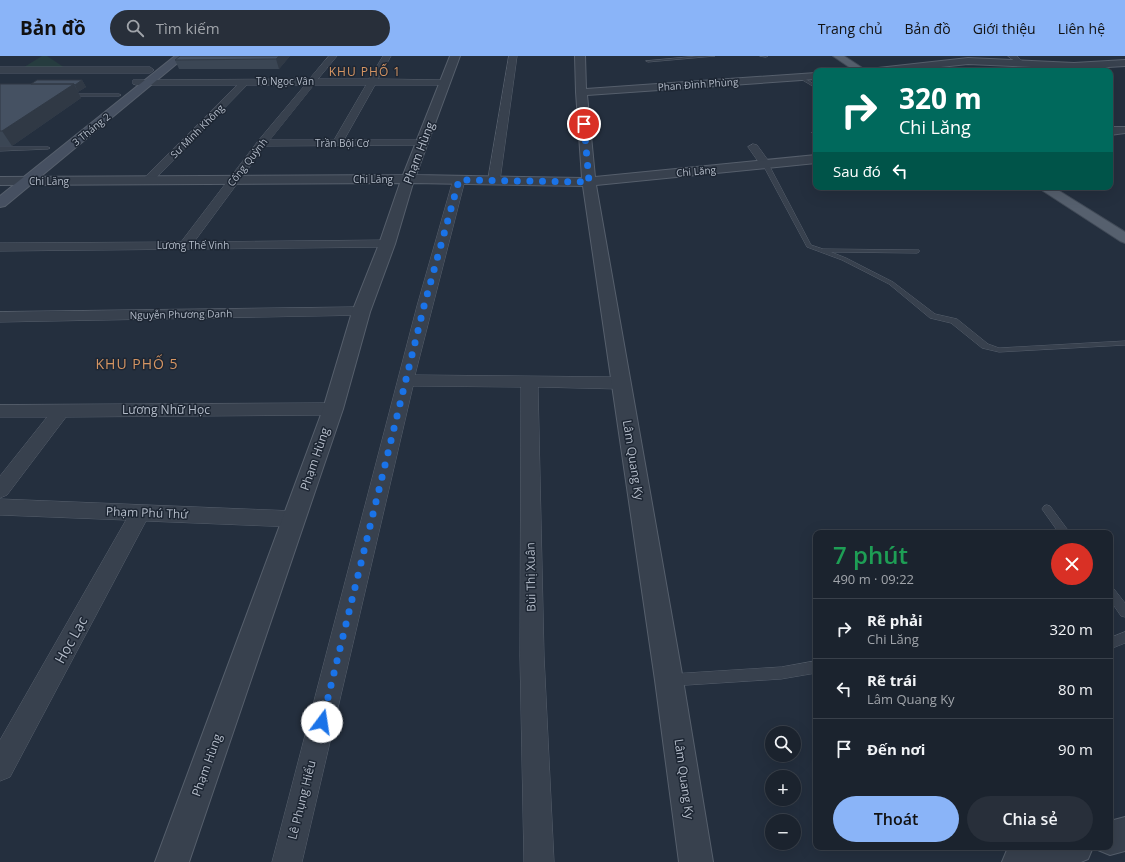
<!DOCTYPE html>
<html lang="vi">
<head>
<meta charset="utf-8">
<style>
	:root { --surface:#1b232e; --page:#282f3a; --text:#f1f3f6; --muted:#a0a4aa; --line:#39404a; --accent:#8ab4f8 }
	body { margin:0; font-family:"Open Sans",sans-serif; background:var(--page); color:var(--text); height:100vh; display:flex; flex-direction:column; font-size:15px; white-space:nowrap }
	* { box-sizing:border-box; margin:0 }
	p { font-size:13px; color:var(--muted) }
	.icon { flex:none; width:22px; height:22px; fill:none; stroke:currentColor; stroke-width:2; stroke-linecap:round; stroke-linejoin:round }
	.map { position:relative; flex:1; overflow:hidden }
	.side { position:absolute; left:813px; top:474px; width:300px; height:320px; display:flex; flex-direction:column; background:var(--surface); border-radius:8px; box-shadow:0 4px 16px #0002,0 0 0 1px var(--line) }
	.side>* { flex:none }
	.banner { position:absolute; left:813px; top:12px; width:300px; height:122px; border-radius:8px; box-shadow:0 4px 16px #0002,0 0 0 1px var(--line); background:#00695c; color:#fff; overflow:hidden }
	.tools { position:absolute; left:765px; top:670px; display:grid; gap:8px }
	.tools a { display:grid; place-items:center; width:36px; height:36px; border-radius:50%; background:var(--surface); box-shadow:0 4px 16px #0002,0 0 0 1px var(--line); font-size:20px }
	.pin { position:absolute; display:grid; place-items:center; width:34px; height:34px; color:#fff; margin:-17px; border:2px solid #fff; border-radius:50%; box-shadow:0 1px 4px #0007 }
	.me { position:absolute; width:44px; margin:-22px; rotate:14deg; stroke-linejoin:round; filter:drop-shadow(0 0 3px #0008) }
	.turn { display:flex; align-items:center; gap:14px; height:84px; padding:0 20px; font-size:18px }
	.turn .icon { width:52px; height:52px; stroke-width:2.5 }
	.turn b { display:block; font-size:28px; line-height:34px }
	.then { display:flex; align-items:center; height:38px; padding:0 20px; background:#0003; gap:8px; font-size:15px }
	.round { display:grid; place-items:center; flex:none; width:42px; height:42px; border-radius:21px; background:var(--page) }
	.head { display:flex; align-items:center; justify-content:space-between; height:68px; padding:0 20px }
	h1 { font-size:24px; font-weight:600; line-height:30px; color:#1e9e55 }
	.action { display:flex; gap:8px; margin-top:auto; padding:8px 20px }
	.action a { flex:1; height:46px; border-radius:24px; background:var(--accent); color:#111; font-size:16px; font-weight:600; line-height:46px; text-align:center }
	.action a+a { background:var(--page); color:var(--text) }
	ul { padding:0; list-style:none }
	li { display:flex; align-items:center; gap:12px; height:60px; padding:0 20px; border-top:1px solid var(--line) }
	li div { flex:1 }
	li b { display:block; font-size:15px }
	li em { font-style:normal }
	header { display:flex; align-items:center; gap:24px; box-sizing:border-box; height:56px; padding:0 20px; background:var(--accent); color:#111 }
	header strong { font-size:19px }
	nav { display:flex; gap:22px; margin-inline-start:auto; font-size:14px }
	.search { width:280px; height:36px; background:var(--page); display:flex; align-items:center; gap:10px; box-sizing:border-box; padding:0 14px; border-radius:22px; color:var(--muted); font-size:15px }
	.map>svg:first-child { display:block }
	.green { fill:#263c3f }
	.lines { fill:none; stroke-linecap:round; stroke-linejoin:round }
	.service-casing { stroke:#565f6c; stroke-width:1 }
	.minor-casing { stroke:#565f6c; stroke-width:1 }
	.tertiary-casing { stroke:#565f6c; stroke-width:2 }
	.secondary-casing { stroke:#565f6c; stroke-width:2 }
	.primary-casing { stroke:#414a57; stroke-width:2 }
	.service { fill:#38414e; fill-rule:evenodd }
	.minor { fill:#38414e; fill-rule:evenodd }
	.tertiary { fill:#38414e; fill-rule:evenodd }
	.secondary { fill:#465061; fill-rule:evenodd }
	.primary { fill:#56606e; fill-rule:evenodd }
	.wall { fill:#3b4654 }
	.shaded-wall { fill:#303945 }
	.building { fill:#455162; stroke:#303945 }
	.route { stroke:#1a73e8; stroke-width:7; stroke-dasharray:0 12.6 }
	.labels { text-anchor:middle; stroke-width:3; stroke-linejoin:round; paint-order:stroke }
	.far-street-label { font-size:10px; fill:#b4bcc9; stroke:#1d2633 }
	.far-quarter-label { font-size:12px; letter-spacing:1px; fill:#d59563; stroke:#1d2633 }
	.street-label { font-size:12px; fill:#b4bcc9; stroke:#1d2633 }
	.quarter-label { font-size:14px; letter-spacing:1px; fill:#d59563; stroke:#1d2633 }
	.near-street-label { font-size:14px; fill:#b4bcc9; stroke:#1d2633 }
</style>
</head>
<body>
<header>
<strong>Bản đồ</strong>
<div class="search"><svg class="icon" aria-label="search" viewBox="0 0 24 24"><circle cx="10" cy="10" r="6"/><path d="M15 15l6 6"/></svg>Tìm kiếm</div>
<nav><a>Trang chủ</a><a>Bản đồ</a><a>Giới thiệu</a><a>Liên hệ</a></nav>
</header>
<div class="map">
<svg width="1125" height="806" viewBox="0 0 1125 806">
	<rect width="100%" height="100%" fill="#242f3e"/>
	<path class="green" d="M42 0H47L68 14 21 13Z"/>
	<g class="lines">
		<g class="service-casing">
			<path id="service" d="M698 0H715L648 6 646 5Z
				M760 0H768L766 1Z
				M1065 9 1080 15H1075L1065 11Z
				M800 20 816 29V32L799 22Z
				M67 38H119L121 39 119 40H69Z
				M814 74H816V81L812 77Z
				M0 91H48L50 92 48 93 0 95Z
				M766 107 769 109 811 189 823 193 919 194V196L917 197 831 196 846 202 893 226 935 258 957 263 988 288 999 292 1125 285V289L999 296 982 292 951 267 930 262 889 228 842 204 807 191 763 109Z
				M1047 449 1050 450 1070 477H1059L1042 453 1044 450Z
				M1110 531 1114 533 1125 547V561L1121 560 1110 544Z
				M1125 576V587L1110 593V582Z
				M816 605V617L781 623 671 630 667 628 665 624 667 620 671 618 781 611Z"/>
		</g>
		<g class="minor-casing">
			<path id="minor" d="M329 0H337L318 23H369L383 0H391L378 23 449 24 450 26 446 29H375L344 84H422L427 87 426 89 265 90 194 186 387 184 392 185 394 188 392 191 0 195V187L181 186 258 85 305 29H247L151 127 147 128 141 125 237 29H136L133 28V24L309 23ZM314 29H366L334 84H270Z
				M509 0H517L500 124 494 127 488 124Z
				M1008 0H1017L1024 7 1020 9Z
				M0 11H150L154 14 150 17H0Z
				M753 88 757 89 770 107 772 109 770 111H762L748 91Z
				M459 121 465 124 415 319 620 321 626 323 628 327 626 331 620 333 538 331 544 600 554 806H524L520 600 521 331 413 330 302 806H272L417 250 453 124Z
				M361 251 366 253 369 256 366 259 0 266V256Z
				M333 347 339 349 342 353 339 357 333 359 66 361 7 439 0 442V420L47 361H0V349Z
				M0 443 294 455 301 457 304 463 301 469 294 471 146 465 10 721 0 725V684L126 464 0 459Z"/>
		</g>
		<g class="tertiary-casing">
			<path id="tertiary" d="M450 0H460L416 119 582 122 576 36 575 0H585L586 33 816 17V23L587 39 595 121 816 99V107L596 129 683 624 713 806H679L655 624 583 130 413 127 395 188 370 256 343 353 189 806H155L323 353 352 256 379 188 400 127 0 129V121L403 119Z
				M968 2 1074 7 1125 4V10L1074 13 968 8 904 15H873L878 12Z
				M1110 71H1125V77L1110 79Z
				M1125 761V795L1110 799 1098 794 1097 791H1110V765Z
				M1013 791H1093L1088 803 1081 806H1002L1007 794Z"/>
		</g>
		<g class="secondary-casing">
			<path id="secondary" d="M175 0H186L5 150 0 151V140Z"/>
		</g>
		<g class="primary-casing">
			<path id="primary" d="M833 0H844L867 15H855Z
				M1037 131H1053L1125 176V187L1120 185Z"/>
		</g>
		<use href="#service" class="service"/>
		<use href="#minor" class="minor"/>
		<use href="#tertiary" class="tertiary"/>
		<use href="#secondary" class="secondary"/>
		<use href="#primary" class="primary"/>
	</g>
	<path class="wall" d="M290 0 279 13H179L175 4Z
		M82 24 86 31 78 36 81 42 12 90H0V28H31Z"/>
	<path class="shaded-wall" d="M279 0H290L279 13 276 3Z
		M82 24 86 31 78 36 75 29Z
		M74 28 81 42 12 90 2 75Z"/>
	<path class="building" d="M180 0H279L276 3 175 4Z
		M37 24H82L75 29 74 28H31Z
		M0 28H74L2 75H0Z"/>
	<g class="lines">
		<path class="route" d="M322 666 424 250 459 124 589 126 584 68"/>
	</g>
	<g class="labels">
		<g class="far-street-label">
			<text x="285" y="29">Tô Ngọc Vân</text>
			<text transform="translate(698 28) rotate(-4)" y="4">Phan Đình Phùng</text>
			<text transform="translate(91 73) rotate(-39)" y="4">3 Tháng 2</text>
			<text transform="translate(197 75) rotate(-45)" y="4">Sư Minh Không</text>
			<text x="342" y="91">Trần Bội Cơ</text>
			<text transform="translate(247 106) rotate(-52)" y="4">Cống Quỳnh</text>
			<text transform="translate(696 115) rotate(-5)" y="4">Chi Lăng</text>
			<text x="373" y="127">Chi Lăng</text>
			<text x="49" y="129">Chi Lăng</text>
			<text x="193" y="193">Lương Thế Vinh</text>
			<text transform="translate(181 258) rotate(-1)" y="4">Nguyễn Phương Danh</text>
		</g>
		<g class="far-quarter-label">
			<text x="365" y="20">KHU PHỐ 1</text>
		</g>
		<g class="street-label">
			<text transform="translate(419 97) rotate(-69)" y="4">Phạm Hùng</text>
			<text x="166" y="358">Lương Nhữ Học</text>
			<text transform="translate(315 403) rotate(-71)" y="4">Phạm Hùng</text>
			<text transform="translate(633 404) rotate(81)" y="4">Lâm Quang Ky</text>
			<text transform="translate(147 457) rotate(2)" y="4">Phạm Phú Thứ</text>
			<text transform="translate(531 521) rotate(-91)" y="4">Bùi Thị Xuân</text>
			<text transform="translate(207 709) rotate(-70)" y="4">Phạm Hùng</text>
			<text transform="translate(684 723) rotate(82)" y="4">Lâm Quang Ky</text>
			<text transform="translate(302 744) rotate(-76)" y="4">Lê Phụng Hiểu</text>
		</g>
		<g class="quarter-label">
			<text x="137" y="313">KHU PHỐ 5</text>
		</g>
		<g class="near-street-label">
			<text transform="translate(71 584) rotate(-61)" y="5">Học Lạc</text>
		</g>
	</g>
</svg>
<div class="tools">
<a><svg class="icon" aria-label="search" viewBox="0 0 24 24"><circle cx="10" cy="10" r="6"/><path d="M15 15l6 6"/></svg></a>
<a>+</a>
<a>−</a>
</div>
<div class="pin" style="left:584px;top:68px;background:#d93025"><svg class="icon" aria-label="arrive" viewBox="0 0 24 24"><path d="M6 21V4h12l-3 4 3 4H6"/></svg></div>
<svg class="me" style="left:322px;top:666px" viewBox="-20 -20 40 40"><circle r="19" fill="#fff"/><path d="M0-13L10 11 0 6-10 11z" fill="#1a73e8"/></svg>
<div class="banner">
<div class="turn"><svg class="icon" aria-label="right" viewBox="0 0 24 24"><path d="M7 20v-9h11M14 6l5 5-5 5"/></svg><div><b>320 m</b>Chi Lăng</div></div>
<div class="then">Sau đó<svg class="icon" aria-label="left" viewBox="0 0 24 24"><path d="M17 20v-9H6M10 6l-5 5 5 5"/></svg></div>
</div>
<section class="side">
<div class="head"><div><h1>7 phút</h1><p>490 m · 09:22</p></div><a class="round" style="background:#d93025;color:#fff"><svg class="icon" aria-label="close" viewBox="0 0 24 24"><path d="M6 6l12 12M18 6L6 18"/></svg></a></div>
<ul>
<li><svg class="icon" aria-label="right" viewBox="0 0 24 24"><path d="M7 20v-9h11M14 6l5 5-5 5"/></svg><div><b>Rẽ phải</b><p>Chi Lăng</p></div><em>320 m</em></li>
<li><svg class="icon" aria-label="left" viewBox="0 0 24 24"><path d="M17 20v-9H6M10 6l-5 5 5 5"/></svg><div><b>Rẽ trái</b><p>Lâm Quang Ky</p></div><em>80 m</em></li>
<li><svg class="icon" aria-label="arrive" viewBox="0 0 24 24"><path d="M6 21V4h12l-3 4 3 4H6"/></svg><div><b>Đến nơi</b></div><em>90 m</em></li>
</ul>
<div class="action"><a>Thoát</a><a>Chia sẻ</a></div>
</section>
</div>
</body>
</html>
